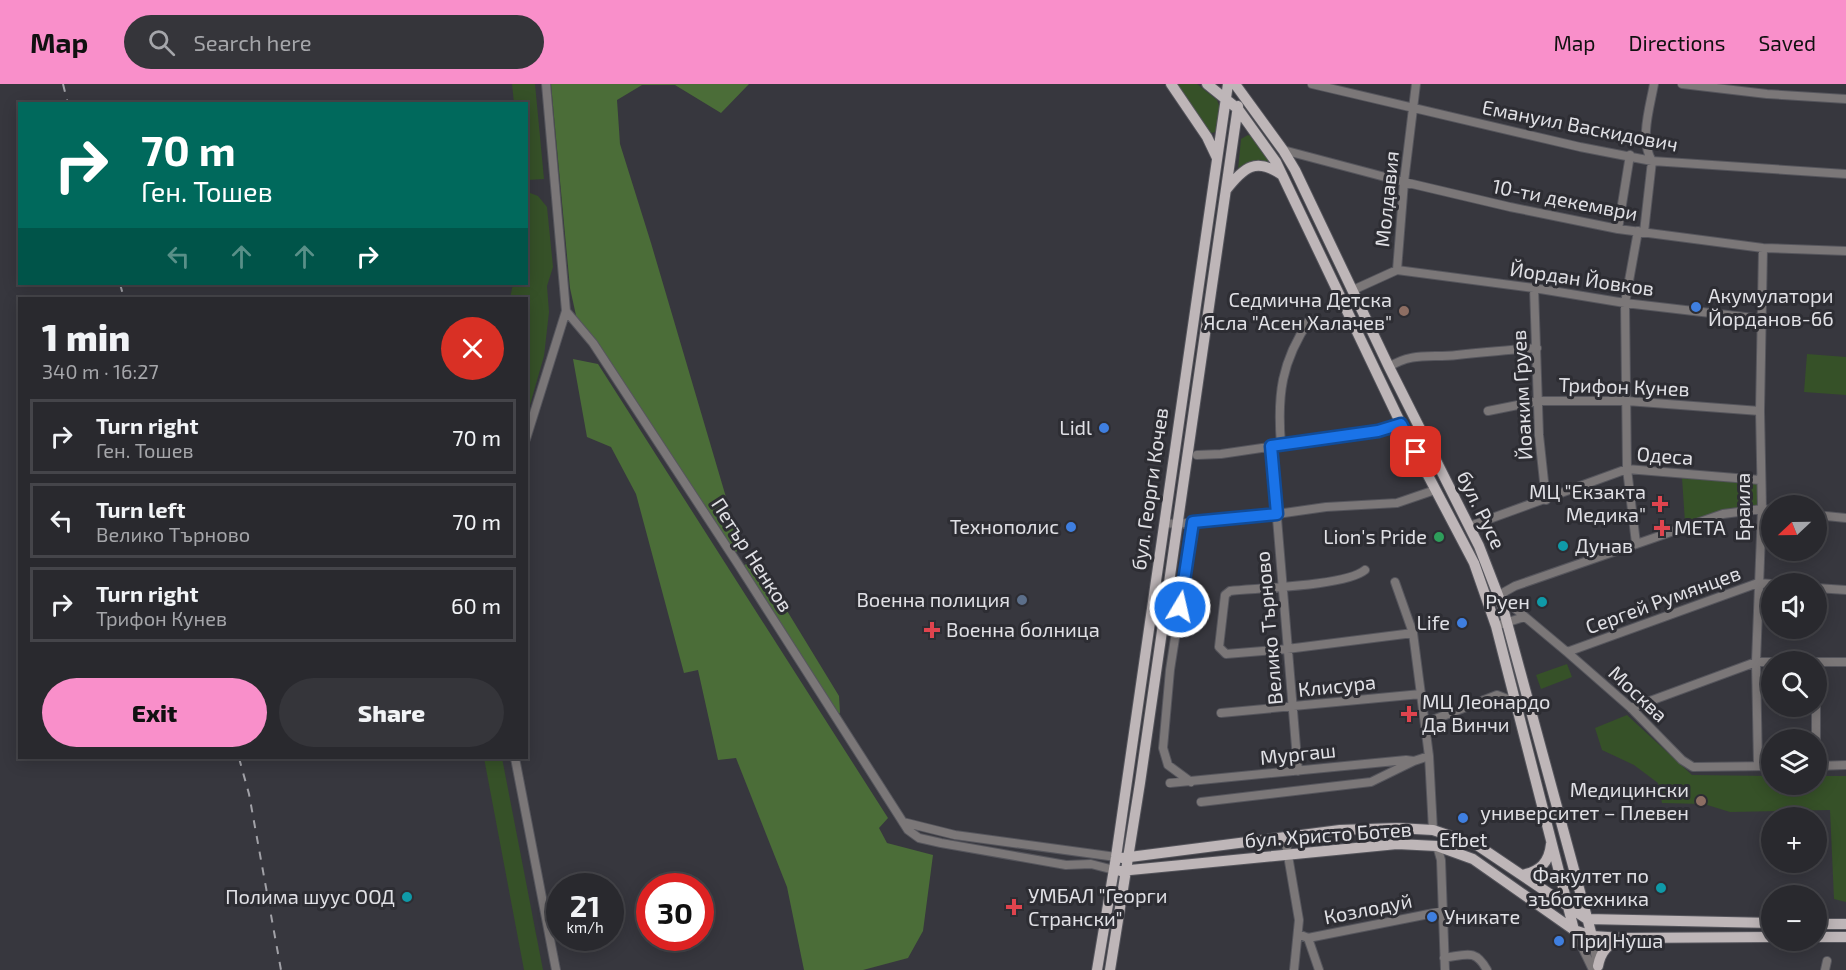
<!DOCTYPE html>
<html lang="en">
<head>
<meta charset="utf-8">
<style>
	:root { --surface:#29292e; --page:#35353a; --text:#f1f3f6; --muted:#a5a6aa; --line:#45454a; --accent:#f98fca }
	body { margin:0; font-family:"Exo 2",sans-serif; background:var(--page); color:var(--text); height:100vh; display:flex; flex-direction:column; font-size:22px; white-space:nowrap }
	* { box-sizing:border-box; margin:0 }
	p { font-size:20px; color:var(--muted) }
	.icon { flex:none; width:33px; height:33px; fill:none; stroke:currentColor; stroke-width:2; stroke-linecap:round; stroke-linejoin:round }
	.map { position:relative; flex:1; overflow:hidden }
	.panel { position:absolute; left:18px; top:213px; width:510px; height:462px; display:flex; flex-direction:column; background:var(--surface); border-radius:0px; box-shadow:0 3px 15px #0003,0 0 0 2px var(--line) }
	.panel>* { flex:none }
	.top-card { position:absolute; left:18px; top:18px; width:510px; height:183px; border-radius:0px; box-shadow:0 3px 15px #0003,0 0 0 2px var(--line); background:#00695c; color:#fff; overflow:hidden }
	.needle { width:39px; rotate:248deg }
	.fabs { position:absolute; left:1761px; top:411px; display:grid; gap:12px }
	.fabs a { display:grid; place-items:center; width:66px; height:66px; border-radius:50%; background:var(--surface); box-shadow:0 3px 15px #0003,0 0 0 2px var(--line); font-size:30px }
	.speed { position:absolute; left:546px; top:789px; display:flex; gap:12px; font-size:30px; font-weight:700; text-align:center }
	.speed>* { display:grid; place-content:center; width:78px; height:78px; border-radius:50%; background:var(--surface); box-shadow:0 3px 15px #0003,0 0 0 2px var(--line); line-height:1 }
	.speed small { font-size:15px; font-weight:400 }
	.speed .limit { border:9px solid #d22; background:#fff; color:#111 }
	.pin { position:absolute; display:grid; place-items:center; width:51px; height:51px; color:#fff; margin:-26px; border-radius:12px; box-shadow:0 3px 9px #0006 }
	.me { position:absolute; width:66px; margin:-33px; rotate:9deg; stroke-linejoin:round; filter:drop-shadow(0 0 4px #0008) }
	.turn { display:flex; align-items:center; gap:21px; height:126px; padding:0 24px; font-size:27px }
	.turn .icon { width:78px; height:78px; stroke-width:2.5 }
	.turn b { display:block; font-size:42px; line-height:51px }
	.lanes { display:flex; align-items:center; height:57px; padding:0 24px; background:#0003; justify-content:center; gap:30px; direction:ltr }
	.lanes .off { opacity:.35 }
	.round { display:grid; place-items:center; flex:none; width:63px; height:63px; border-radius:32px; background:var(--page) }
	.head { display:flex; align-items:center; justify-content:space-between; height:102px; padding:0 24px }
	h1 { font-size:36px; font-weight:800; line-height:45px }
	.primary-button { display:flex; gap:12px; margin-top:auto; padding:12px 24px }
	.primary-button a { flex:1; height:69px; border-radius:36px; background:var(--accent); color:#111; font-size:24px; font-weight:800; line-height:69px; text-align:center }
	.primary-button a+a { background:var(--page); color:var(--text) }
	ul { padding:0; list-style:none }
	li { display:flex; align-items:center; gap:18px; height:75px; margin:0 12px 9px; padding:0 12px; border:3px solid var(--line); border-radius:0px }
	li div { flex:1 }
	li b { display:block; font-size:22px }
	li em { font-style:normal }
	header { display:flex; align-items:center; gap:36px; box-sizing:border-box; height:84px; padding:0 30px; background:var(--accent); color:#111 }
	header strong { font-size:28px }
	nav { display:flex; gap:33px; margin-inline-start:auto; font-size:21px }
	.search { width:420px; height:54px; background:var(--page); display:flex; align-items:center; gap:15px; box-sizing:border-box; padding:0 21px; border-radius:33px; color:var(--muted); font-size:22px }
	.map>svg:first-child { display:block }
	.green { fill:#365128 }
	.forest { fill:#4b6d38 }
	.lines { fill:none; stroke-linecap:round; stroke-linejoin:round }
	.minor-casing { stroke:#55555c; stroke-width:10 }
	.major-casing { stroke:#55555c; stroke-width:12 }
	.minor { stroke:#7b7778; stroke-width:8 }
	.major { stroke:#beb6b8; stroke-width:10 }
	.rail { stroke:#a1a1a7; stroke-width:2; stroke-dasharray:8 8; stroke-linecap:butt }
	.route-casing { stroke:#114b97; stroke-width:15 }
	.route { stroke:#1a73e8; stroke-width:10 }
	.shop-dot { fill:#3f7fe0; stroke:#2d2d33; stroke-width:2 }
	.education-dot { fill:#8d6e63; stroke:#2d2d33; stroke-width:2 }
	.health-dot { fill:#e0444e; stroke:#2d2d33; stroke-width:2 }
	.leisure-dot { fill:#2e9e5b; stroke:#2d2d33; stroke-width:2 }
	.culture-dot { fill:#0f9aa8; stroke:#2d2d33; stroke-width:2 }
	.service-dot { fill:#5c6f8a; stroke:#2d2d33; stroke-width:2 }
	.labels { text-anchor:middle; stroke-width:6; stroke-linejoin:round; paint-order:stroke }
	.street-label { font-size:20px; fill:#e0e0e5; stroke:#2d2d33 }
	.poi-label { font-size:20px; fill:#e0e0e5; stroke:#2d2d33; text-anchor:end }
</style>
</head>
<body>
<header>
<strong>Map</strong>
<div class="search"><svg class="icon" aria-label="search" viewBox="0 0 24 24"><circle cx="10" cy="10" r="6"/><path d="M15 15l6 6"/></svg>Search here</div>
<nav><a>Map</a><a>Directions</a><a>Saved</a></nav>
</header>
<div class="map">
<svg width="1846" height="886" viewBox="0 0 1846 886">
	<rect width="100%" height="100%" fill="#37373e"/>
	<path class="green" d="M512 0H535L544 95 527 96 526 20 514 19Z
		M1176 0H1197L1217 16 1220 24 1216 48 1211 49 1208 46Z
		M1248 51 1253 53 1270 78 1238 86 1241 55Z
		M530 109 538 112 547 123 553 183 547 202 549 228 544 272 527 331 526 214H510L513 200H526V110Z
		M1807 270 1846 273V311L1804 308Z
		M1682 394 1758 398V422L1721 428 1685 438Z
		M1567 580 1572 593 1541 605 1536 591Z
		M1627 631 1692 691 1771 692 1772 700H1816L1817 692H1846V818L1834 815 1830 726 1730 728 1704 720 1662 719 1658 699 1634 681 1602 666 1595 644Z
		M484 674H502L543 886H524Z"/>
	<path class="forest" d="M551 0H749L721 29 675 1H642L617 16 620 60 651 159 741 464 730 473 577 236 570 204Z
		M573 275 598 280 888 734 879 744 887 759 933 771 923 847 908 874 863 886H804L787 803 736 674 718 676 698 586 684 589 636 410 611 363 587 353Z
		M756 476 839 612 840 629 835 631 742 482Z"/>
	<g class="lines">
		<g class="minor-casing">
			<path id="minor" d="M1312 0 1580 63 1652 77 1846 90
				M1682 0 1767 10 1846 15
				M1283 66 1404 98 1510 123 1618 145 1763 164 1846 167
				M1618 145 1630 71
				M1644 148 1652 77C1639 56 1650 23 1654 0
				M1397 186 1534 204 1625 219 1762 235
				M1534 204 1539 351 1546 416
				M1353 206 1397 186 1404 98 1416 0
				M566 227 593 259 738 480 908 746 919 754 941 759 1066 781 1091 780 1114 786
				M1389 283C1412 268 1431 274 1457 271 1484 268 1510 266 1537 264
				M1488 327 1538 317H1627L1760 327
				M526 355 566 227 546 0
				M1281 361C1277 311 1281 278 1310 235
				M1271 362 1298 687
				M1197 371 1221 370 1378 347 1401 340
				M1772 426 1762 425 1723 430 1515 502 1499 511 1567 568 1631 624 1682 676 1693 683 1772 682
				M1816 431 1846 434
				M1164 439 1177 440 1277 430 1326 423 1397 419 1435 406
				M1470 442 1627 385 1760 396
				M1636 459 1627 385 1625 219 1638 147
				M1365 486C1346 502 1258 504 1230 507L1225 511 1219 563 1226 570 1287 565 1413 549
				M1395 498 1413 549 1429 672 1433 746
				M1816 504 1846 506
				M1496 542 1524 533
				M1567 568 1758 499 1772 500
				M1772 578H1846
				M1816 622V656
				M1631 624 1756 578H1772
				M1221 629 1421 610
				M1425 639 1497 611 1515 618
				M515 674 556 886
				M1758 682 1756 578 1762 425 1760 327 1763 164
				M1816 682 1846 681
				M1191 698 1168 681 1163 664 1170 586 1193 438
				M1170 699 1406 676 1414 677 1429 672
				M1201 718 1371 698 1414 677
				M903 738 955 751 1116 773
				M1285 754 1299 836 1294 886
				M1437 762 1441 776 1445 886
				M1574 846 1593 886
				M1298 850 1308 854 1444 827
				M1592 852 1597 881
				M1308 854 1319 886
				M1444 874C1466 871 1475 864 1487 886
				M1825 886 1827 877"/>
		</g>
		<g class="major-casing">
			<path id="major" d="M1171 0 1207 53 1217 74
				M1207 0 1238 25 1276 78 1401 340 1474 479 1496 542 1574 846
				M1235 0 1283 66 1295 86 1389 283 1479 462 1503 524 1592 852
				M1226 106C1244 83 1256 73 1282 91
				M1122 774 1340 746 1397 744 1433 746 1477 761 1587 835 1772 839
				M1120 787 1397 760 1437 762 1473 775 1574 846 1592 852 1623 854 1772 853
				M1522 791C1540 787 1549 779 1551 760
				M1816 840H1846
				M1816 853H1846
				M1598 882C1601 867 1607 861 1621 855
				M1097 886 1116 773 1228 0
				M1110 886 1140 699 1238 22"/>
		</g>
		<use href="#minor" class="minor"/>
		<use href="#major" class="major"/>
		<path class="rail" d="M63 0 68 20
			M120 200 124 214
			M239 674 249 710 281 886"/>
	</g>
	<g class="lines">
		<g class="route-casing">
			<path id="route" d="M1180 523 1193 438 1277 430 1271 362 1378 347 1401 340 1416 368"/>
		</g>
		<use href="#route" class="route"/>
	</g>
	<g class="shop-dot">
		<circle cx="1696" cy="223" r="6"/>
		<circle cx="1104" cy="344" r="6"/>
		<circle cx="1071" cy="443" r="6"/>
		<circle cx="1462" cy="539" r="6"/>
		<circle cx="1463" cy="734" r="6"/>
		<circle cx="1432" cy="833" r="6"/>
		<circle cx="1559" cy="857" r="6"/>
	</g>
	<g class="education-dot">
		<circle cx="1404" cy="227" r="6"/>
		<circle cx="1701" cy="717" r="6"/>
	</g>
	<g class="health-dot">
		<path d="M1657 411h6v6h6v6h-6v6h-6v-6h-6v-6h6z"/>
		<path d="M1659 435h6v6h6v6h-6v6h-6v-6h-6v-6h6z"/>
		<path d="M929 537h6v6h6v6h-6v6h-6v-6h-6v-6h6z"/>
		<path d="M1406 621h6v6h6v6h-6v6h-6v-6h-6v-6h6z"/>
		<path d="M1011 814h6v6h6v6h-6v6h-6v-6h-6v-6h6z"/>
	</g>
	<circle class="leisure-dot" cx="1439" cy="453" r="6"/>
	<g class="culture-dot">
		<circle cx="1563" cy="462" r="6"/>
		<circle cx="1542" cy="518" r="6"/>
		<circle cx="1661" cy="804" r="6"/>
		<circle cx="407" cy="813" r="6"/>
	</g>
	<circle class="service-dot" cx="1022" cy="516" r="6"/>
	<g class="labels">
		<g class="street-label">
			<text transform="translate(1580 42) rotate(11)" y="7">Емануил Васкидович</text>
			<text transform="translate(1387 115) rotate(-84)" y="7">Молдавия</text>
			<text transform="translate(1565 116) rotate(11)" y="7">10-ти декември</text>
			<text transform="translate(1582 195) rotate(8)" y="7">Йордан Йовков</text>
			<text transform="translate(1624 303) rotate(2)" y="7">Трифон Кунев</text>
			<text transform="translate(1522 311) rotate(-93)" y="7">Йоаким Груев</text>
			<text transform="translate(1665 372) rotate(4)" y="7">Одеса</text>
			<text transform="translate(1150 405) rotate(-82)" y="7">бул. Георги Кочев</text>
			<text transform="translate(1743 423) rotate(-90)" y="7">Браила</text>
			<text transform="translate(1481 426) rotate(64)" y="7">бул. Русе</text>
			<text transform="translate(752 471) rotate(57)" y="7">Петър Ненков</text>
			<text transform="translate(1663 516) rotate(-20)" y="7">Сергей Румянцев</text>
			<text transform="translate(1269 544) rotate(-95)" y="7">Велико Търново</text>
			<text transform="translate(1337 602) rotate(-6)" y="7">Клисура</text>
			<text transform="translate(1638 610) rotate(43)" y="7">Москва</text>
			<text transform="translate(1298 670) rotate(-6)" y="7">Мургаш</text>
			<text transform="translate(1328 751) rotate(-4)" y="7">бул. Христо Ботев</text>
			<text transform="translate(1368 825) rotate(-11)" y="7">Козлодуй</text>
		</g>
		<g class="poi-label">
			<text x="1708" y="219" text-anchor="start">Aкумулатори<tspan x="1708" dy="23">Йорданов-66</tspan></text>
			<text x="1392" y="223">Седмична Детска<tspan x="1392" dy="23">Ясла "Асен Халачев"</tspan></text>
			<text x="1092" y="351">Lidl</text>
			<text x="1646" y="415">МЦ "Екзакта<tspan x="1646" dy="23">Медика"</tspan></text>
			<text x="1059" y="450">Технополис</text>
			<text x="1674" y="451" text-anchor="start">META</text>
			<text x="1427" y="460">Lion's Pride</text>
			<text x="1575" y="469" text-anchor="start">Дунав</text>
			<text x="1010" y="523">Военна полиция</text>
			<text x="1530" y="525">Руен</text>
			<text x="1450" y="546">Life</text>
			<text x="946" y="553" text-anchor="start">Военна болница</text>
			<text x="1422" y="625" text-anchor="start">МЦ Леонардо<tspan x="1422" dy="23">Да Винчи</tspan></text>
			<text x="1689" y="713">Медицински<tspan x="1689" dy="23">университет – Плевен</tspan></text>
			<text x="1463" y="763" text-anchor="middle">Efbet</text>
			<text x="1649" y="799">Факултет по<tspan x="1649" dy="23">зъботехника</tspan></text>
			<text x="1028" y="819" text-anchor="start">УМБАЛ "Георги<tspan x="1028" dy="23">Странски"</tspan></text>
			<text x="395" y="820">Полима шуус ООД</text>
			<text x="1444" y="840" text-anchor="start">Уникате</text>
			<text x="1571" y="864" text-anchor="start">При Нуша</text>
		</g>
	</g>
</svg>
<div class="fabs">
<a><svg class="needle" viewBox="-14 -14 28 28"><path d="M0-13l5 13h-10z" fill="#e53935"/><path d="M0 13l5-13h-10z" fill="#a5a6aa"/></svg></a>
<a><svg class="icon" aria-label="sound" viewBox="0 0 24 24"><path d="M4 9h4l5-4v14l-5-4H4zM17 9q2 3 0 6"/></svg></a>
<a><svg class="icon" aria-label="search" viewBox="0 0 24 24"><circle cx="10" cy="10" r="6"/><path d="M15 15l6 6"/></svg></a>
<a><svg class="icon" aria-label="layers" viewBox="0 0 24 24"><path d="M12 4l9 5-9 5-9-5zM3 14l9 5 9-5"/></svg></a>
<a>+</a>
<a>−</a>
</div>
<div class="speed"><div>21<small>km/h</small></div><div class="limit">30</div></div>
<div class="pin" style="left:1416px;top:368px;background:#d93025"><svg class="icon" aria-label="arrive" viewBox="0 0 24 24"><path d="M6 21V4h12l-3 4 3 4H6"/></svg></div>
<svg class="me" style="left:1180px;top:523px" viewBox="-20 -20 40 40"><circle r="17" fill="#1a73e8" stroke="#fff" stroke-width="3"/><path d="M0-11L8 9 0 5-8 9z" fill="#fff"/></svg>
<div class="top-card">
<div class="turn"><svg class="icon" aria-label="right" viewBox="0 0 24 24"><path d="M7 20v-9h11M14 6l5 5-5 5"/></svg><div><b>70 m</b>Ген. Тошев</div></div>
<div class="lanes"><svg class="icon off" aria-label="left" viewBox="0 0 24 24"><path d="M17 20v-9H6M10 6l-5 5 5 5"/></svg><svg class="icon off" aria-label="ahead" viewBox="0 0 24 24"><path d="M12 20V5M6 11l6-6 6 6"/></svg><svg class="icon off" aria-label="ahead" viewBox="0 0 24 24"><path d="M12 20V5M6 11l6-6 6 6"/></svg><svg class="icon" aria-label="right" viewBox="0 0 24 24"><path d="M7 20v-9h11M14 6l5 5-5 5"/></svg></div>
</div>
<section class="panel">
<div class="head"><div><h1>1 min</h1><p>340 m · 16:27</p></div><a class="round" style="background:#d93025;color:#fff"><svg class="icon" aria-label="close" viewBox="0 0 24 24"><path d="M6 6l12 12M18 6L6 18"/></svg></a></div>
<ul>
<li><svg class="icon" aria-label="right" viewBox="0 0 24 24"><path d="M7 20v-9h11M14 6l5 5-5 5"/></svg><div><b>Turn right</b><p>Ген. Тошев</p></div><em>70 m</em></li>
<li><svg class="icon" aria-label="left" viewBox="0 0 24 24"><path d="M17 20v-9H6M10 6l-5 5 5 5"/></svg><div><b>Turn left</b><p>Велико Търново</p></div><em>70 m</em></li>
<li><svg class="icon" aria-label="right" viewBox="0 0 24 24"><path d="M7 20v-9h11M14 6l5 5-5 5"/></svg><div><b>Turn right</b><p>Трифон Кунев</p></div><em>60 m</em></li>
</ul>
<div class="primary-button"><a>Exit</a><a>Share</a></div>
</section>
</div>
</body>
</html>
